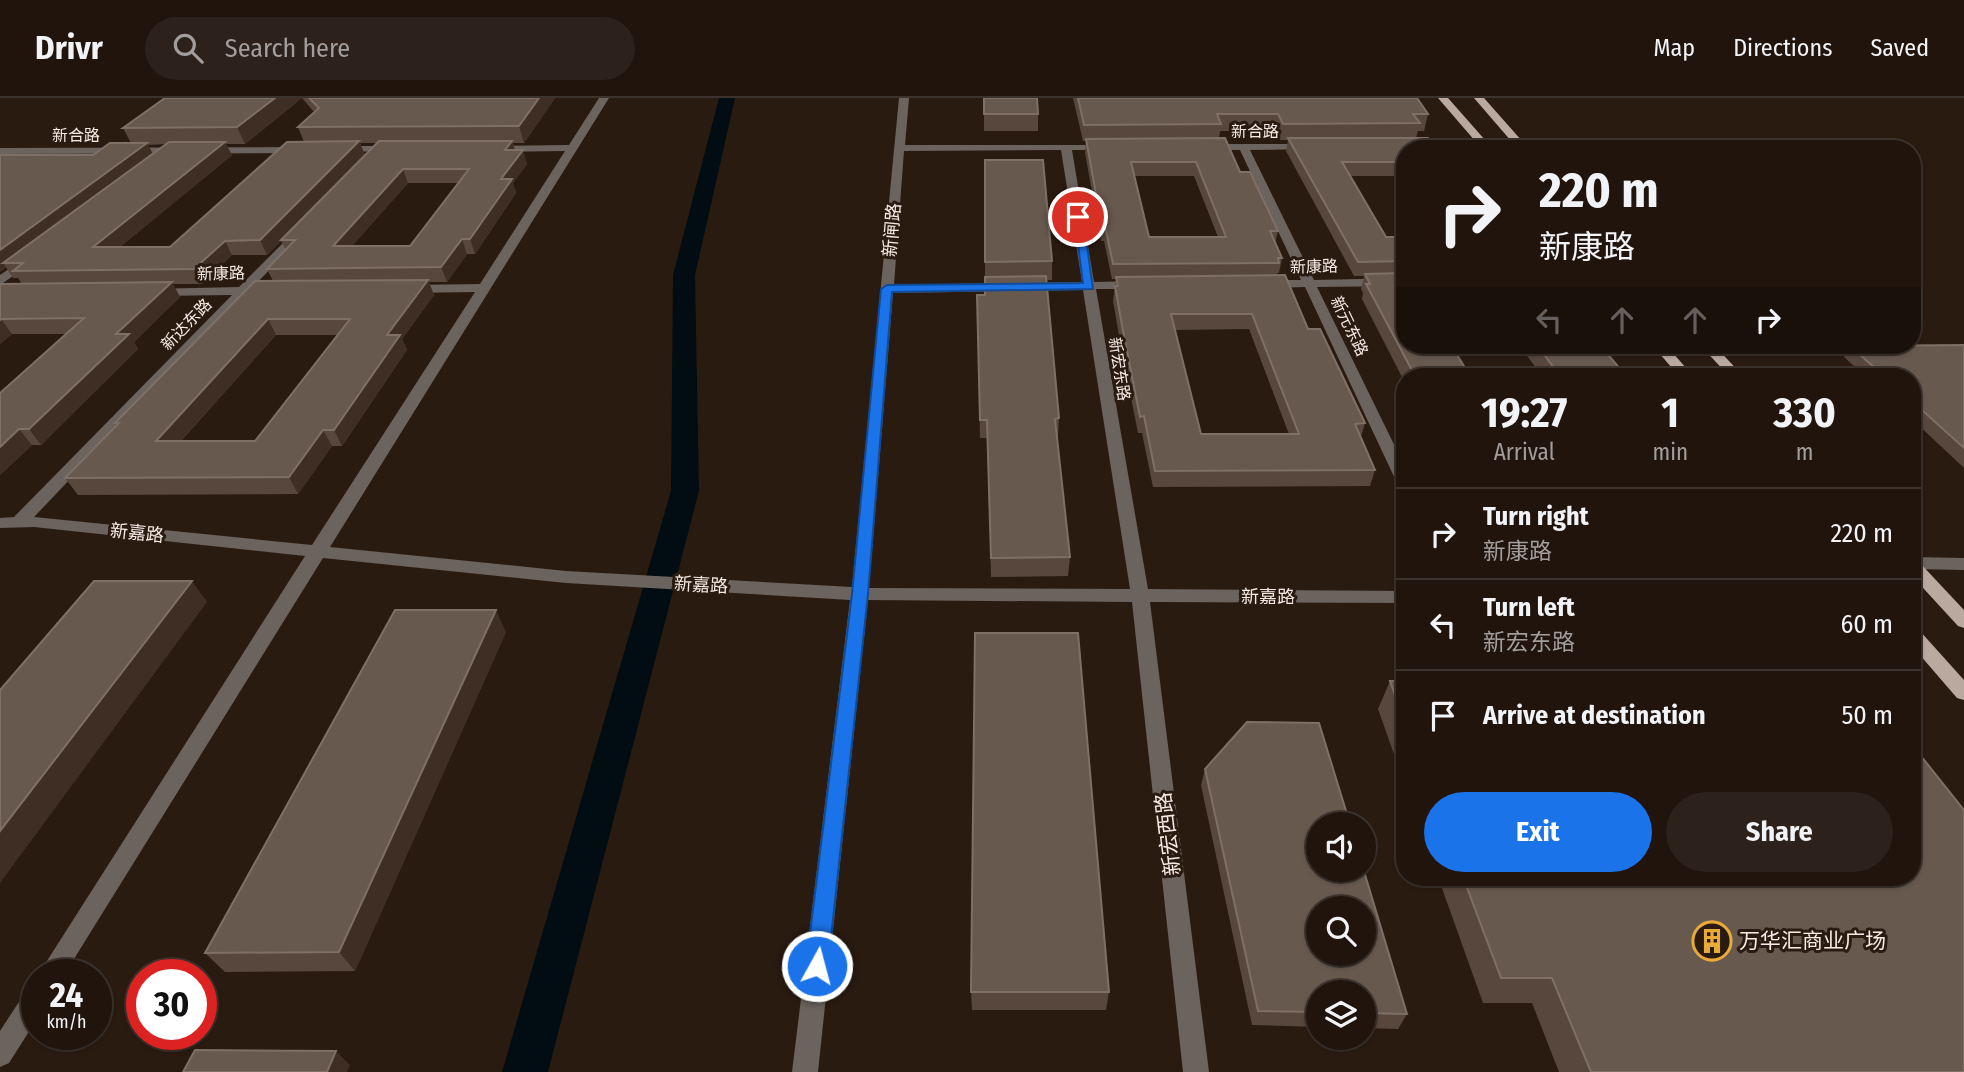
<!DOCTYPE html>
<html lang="en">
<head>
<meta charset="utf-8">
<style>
	:root { --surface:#20140d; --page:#2d211b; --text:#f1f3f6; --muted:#a29e9d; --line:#3d332e; --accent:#1a73e8 }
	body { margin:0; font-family:"Fira Sans Condensed","Noto Sans SC",sans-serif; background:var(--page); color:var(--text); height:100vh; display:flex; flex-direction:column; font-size:26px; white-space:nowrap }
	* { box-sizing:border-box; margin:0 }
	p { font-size:23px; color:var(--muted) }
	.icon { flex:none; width:38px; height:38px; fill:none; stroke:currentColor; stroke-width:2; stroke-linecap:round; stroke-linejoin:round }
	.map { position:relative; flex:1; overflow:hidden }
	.panel { position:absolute; left:1396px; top:270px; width:525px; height:518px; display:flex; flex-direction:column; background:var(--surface); border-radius:28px; box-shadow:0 2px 5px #0004,0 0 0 2px var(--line) }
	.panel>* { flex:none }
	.hud { position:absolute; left:1396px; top:42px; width:525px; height:214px; border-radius:28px; box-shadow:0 2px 5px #0004,0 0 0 2px var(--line); background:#20140d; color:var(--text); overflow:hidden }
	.fabs { position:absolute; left:1306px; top:714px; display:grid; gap:14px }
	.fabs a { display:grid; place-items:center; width:70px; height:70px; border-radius:50%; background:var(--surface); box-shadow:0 2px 5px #0004,0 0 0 2px var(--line); font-size:35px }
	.speed { position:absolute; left:21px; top:861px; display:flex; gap:14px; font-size:35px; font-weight:700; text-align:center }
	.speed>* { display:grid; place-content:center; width:91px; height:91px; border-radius:50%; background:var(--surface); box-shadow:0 2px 5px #0004,0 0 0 2px var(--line); line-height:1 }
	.speed small { font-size:18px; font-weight:400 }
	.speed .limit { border:10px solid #d22; background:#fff; color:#111 }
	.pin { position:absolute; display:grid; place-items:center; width:60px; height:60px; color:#fff; margin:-30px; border:4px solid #fff; border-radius:50%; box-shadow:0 2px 7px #0007 }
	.me { position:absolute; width:77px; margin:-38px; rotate:7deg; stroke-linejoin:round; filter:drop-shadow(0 0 5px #0008) }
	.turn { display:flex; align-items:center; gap:24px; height:147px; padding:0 28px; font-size:32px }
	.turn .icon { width:91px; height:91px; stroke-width:2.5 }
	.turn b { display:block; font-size:49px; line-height:60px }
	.lanes { display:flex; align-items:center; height:66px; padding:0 28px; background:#0003; justify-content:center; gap:35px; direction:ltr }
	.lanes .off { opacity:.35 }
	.eta { display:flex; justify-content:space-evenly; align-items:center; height:119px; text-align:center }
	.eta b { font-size:42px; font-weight:700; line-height:49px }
	.cta { display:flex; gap:14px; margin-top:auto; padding:14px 28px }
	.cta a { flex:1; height:80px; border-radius:42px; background:var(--accent); color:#fff; font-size:28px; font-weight:700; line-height:80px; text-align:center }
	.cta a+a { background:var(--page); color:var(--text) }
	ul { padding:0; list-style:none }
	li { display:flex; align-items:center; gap:21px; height:91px; padding:0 28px; border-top:2px solid var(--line) }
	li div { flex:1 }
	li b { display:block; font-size:26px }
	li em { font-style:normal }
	header { display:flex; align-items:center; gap:42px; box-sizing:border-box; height:98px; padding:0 35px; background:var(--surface); border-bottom:2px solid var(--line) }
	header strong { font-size:33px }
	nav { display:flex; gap:38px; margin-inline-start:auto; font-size:24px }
	.search { width:490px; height:63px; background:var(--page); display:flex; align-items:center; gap:18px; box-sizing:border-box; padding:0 24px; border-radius:38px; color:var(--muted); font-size:26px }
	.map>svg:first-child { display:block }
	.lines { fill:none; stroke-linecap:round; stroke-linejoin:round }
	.canal { fill:#010d12; fill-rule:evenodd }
	.minor { fill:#6b635e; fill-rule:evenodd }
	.major { fill:#baa99e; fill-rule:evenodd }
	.wall { fill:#57473d; fill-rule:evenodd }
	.shaded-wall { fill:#3e2e24 }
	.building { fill:#68594f; stroke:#7e7066; stroke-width:2; fill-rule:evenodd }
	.route { fill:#1a73e8; stroke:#114b97; stroke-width:2 }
	.labels { text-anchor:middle; stroke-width:6; stroke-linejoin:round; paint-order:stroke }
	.far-street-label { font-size:16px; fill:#f5eae4; stroke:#2a1b11 }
	.street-label { font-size:18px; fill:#f5eae4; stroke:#2a1b11 }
	.near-street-label { font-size:21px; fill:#f5eae4; stroke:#2a1b11 }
	.near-poi-label { font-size:21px; fill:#f5eae4; stroke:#2a1b11; text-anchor:start }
</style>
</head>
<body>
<header>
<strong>Drivr</strong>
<div class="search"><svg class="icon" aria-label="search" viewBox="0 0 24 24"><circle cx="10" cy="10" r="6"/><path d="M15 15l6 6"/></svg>Search here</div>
<nav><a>Map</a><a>Directions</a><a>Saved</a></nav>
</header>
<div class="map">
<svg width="1964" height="974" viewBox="0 0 1964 974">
	<rect width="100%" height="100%" fill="#2a1b11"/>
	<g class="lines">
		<path class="canal" d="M719 0H735L695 177 699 393 548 974H502L671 393 673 177Z"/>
		<path class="minor" d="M599 0H609L330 449 566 473 852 489 899 0H909L905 47H1114V51L1110 52H1072L1094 184 1139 183 1145 187 1139 191H1096L1148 491 1405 493V505L1150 504 1209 974H1183L1132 504 868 502 818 974H792L850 502 566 485 323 460 64 877H38L305 458 34 429 0 430V420L14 419 232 197 154 198 150 197V191L239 189 296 132H304V136L252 190V196L246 197 34 419 312 447 475 194 409 195 403 191 409 187 480 186 565 53 490 54 485 51 490 48 569 47ZM1061 52 1082 184 894 187 904 53ZM1083 192 1130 491 869 490 893 195Z
			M1485 44 1490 47 1489 49 1410 51 1406 48 1411 45Z
			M1313 46V50L1309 51 1250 52 1314 182 1405 180V188L1317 189 1405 369V390L1397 385 1305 189 1265 190 1259 186 1265 182H1301L1240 52H1208L1203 49 1208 46Z
			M339 48H395L400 51 395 54 335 53 334 51Z
			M0 50 301 49 306 52 301 55 0 56Z
			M28 158 32 159V165L0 187V177Z
			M1913 459 1964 460V472L1913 471Z
			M37 886V921L9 965 0 969V933L28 890Z"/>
		<path class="major" d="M1438 0H1448L1493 51H1482Z
			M1474 0H1484L1529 51H1518Z
			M1652 247H1666L1693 278H1679Z
			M1700 247H1714L1743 278H1729Z
			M1913 462 1919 464 1964 512V530L1958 528 1913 479Z
			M1913 530 1919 532 1964 582V602L1957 600 1913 549Z"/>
	</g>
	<path class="wall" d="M302 0H555L524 45H513L515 52 527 66 513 85 516 95 475 156H467L447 184H429L434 197 402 241 407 252 342 348H332L298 396 78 397 65 380 116 328 115 325 273 183 267 171 286 152 281 143 267 157H232L202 186H173L180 199 134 244 138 251 41 347H32L0 377V295L66 236H12L0 246V186H22L18 180H13L6 169 0 174V57H93L131 45 123 30 302 0 245 46H226L232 57 120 149H170L304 44 298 29 314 14ZM360 45H377L308 115 365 57ZM166 46 153 56 148 47ZM408 85H458L410 148H352ZM276 237H338L255 343H181Z
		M984 0 1038 16V33H984Z
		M1073 0H1417L1428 16 1424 33H1418L1416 40 1405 51V80L1403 78H1350L1386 139H1405V247L1470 278H1405V285L1362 201 1363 195 1361 191 1364 178H1354L1286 53 1288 42H1280L1275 33H1220L1219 40 1278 133 1275 145 1282 160 1279 175H1277V177L1308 231 1365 325 1361 339 1375 372 1370 388 1153 389 1142 335H1138L1121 249 1113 203 1116 181H1112L1104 143H1101L1085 55 1086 43H1083ZM1134 78H1194L1218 139H1149ZM1249 231 1289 336H1201L1175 232Z
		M985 80 1052 163V182H1047L1059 320 1058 339H1057L1070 459 1068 478 991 479 987 340H980L977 197H985Z
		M1519 247H1600L1626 278H1542Z
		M1964 247V370L1913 322V278H1865L1844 259 1850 248Z
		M506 534 355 873 225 874 205 855Z
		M1390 583H1405V687L1378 611Z
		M1205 671 1407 916 1398 931 1363 930V894H1318V929L1252 927 1201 687Z
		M1438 779H1913L1964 974H1559L1532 905H1483Z
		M971 894H1109L1106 912H972Z"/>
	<path class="shaded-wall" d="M275 0H302L245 46 237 29Z
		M539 0H555L524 45 519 28Z
		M359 43 365 57 267 157 260 142Z
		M512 43 516 56 505 52Z
		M225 44 232 57 102 164 93 149Z
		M147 45 154 58 3 165 6 169 0 174V152Z
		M523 52 527 66 513 85 516 95 475 156 470 141 501 81Z
		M403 71 408 85 339 163 333 148Z
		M462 141 467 156 447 184 441 169Z
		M225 143 232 157 202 186 194 171Z
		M428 182 434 197 402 241 407 252 342 348 334 332 387 237Z
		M172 184 180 199 134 244 138 251 41 347 29 331 116 236Z
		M1 221 12 236 0 246V222Z
		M268 221 276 237 166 359 156 343Z
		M19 331 32 347 0 377V349Z
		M323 332 332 348 298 396 289 379Z
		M192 483 207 504 0 785V733Z
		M496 512 506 534 355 873 339 854Z
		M336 953 350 967 347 974H327Z"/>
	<path class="building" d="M165 0H275L237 29 123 30Z
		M309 0H539L519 28 298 29 319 10Z
		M984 0H1037L1038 16H984Z
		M1078 0H1417L1428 16H1413L1420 25 1283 26 1278 16H1217L1221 26 1084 27Z
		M1225 40 1240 74H1250L1278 133H1270L1282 160H1278L1279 165 1113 166 1105 128 1102 129 1086 41ZM1131 64H1196L1226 139H1149Z
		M1288 40H1428L1436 51H1405V64H1342L1386 139H1405V163L1358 164Z
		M359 43 260 142 225 143 194 171 13 173 23 165H3L169 44H225L93 149H170L287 44Z
		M379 43H512L505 52H523L501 81H512L470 141H462L441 169 267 171 295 142H281ZM403 71H469L410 148H333Z
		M110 45H147L0 152V57H93Z
		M985 62H1043L1052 163 985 164Z
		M1405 175V247H1451L1470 278H1415L1366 186H1370L1365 176Z
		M1285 177 1308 231H1320L1365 325 1355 326 1375 372 1155 373 1144 318 1140 319 1123 233 1115 188H1118L1116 179ZM1171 216H1252L1299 336H1201Z
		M1046 178 1059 320 1055 321 1070 459 991 460 987 322H980L977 197H985V179Z
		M428 182 387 237H400L334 332H323L289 379 65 380 119 325H115L255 183ZM268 221H350L255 343H156Z
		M172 184 116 236H129L29 331H19L0 349V295L84 220 1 221 0 222V186Z
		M1537 247H1600L1626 278H1560Z
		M1964 247V350L1913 304V278H1884L1850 248Z
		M94 483H192L0 733V592Z
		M395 512H496L339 854 205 855Z
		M975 535H1078L1109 894H971Z
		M1390 583H1405V625Z
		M1247 624 1319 625 1350 726H1318V772H1363V770L1407 916 1363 915V894H1318V914L1258 913 1205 671ZM1318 810H1363V856H1318Z
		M1913 648 1964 712V974H1591L1552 880H1501L1463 779H1913Z
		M195 952 336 953 327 974H183Z"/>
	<path class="route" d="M1074 116 1083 119 1093 191 892 194 868 496 828 868 825 875 817 878 810 875 806 868 852 496 881 191 887 187 1083 185Z"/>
	<defs>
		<g id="building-ring" transform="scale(2.0125)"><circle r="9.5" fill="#2a1b11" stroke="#e8ab37" stroke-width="1.5"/><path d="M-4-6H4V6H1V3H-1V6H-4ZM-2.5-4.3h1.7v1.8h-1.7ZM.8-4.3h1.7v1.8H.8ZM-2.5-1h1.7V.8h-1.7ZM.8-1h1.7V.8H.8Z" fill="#e8ab37"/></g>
	</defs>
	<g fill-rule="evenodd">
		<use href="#building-ring" x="1712" y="843"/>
	</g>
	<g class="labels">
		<g class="far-street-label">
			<text x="1255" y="39">新合路</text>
			<text x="76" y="43">新合路</text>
			<text transform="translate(1314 168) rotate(-1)" y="6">新康路</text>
			<text transform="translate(221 175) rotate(-1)" y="6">新康路</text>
			<text transform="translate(186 226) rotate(-46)" y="6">新达东路</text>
			<text transform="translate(1350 228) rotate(64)" y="6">新元东路</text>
			<text transform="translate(1120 271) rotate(81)" y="6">新宏东路</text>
		</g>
		<g class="street-label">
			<text transform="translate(892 132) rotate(-85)" y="6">新闸路</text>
			<text transform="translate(137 435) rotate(6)" y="6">新嘉路</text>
			<text transform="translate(701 487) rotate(3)" y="6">新嘉路</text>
			<text x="1268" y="505">新嘉路</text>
		</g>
		<g class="near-street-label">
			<text transform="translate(1168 736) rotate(-97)" y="7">新宏西路</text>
		</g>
		<g class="near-poi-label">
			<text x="1739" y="850">万华汇商业广场</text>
		</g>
	</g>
</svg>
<div class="fabs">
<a><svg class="icon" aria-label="sound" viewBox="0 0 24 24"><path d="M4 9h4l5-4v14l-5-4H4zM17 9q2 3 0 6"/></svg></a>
<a><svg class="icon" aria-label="search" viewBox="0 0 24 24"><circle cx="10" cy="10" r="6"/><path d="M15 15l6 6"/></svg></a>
<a><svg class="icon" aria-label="layers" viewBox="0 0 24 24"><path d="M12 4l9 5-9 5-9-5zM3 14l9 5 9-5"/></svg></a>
</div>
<div class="speed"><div>24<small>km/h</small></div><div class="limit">30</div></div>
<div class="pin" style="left:1078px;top:119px;background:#d93025"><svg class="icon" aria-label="arrive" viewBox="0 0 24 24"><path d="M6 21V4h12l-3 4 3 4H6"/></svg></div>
<svg class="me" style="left:817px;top:868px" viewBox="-20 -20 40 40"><circle r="17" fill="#1a73e8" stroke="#fff" stroke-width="3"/><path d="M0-11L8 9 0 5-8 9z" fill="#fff"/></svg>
<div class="hud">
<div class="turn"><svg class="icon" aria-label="right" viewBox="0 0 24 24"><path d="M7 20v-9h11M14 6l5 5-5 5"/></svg><div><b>220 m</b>新康路</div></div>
<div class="lanes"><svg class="icon off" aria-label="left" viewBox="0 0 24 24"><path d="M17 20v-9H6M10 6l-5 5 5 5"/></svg><svg class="icon off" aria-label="ahead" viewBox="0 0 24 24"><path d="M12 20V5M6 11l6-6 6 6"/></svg><svg class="icon off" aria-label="ahead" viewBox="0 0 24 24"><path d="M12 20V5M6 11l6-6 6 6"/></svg><svg class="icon" aria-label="right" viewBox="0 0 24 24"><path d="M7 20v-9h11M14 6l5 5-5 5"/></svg></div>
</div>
<section class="panel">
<div class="eta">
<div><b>19:27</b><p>Arrival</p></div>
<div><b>1</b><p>min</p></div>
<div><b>330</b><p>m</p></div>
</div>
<ul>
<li><svg class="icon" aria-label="right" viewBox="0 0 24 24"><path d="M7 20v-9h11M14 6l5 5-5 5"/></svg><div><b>Turn right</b><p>新康路</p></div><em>220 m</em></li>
<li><svg class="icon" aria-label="left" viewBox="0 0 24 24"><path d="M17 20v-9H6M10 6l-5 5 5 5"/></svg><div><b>Turn left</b><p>新宏东路</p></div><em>60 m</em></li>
<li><svg class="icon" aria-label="arrive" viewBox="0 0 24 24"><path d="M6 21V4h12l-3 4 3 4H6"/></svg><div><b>Arrive at destination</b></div><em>50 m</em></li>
</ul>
<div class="cta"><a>Exit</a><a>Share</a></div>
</section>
</div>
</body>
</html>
